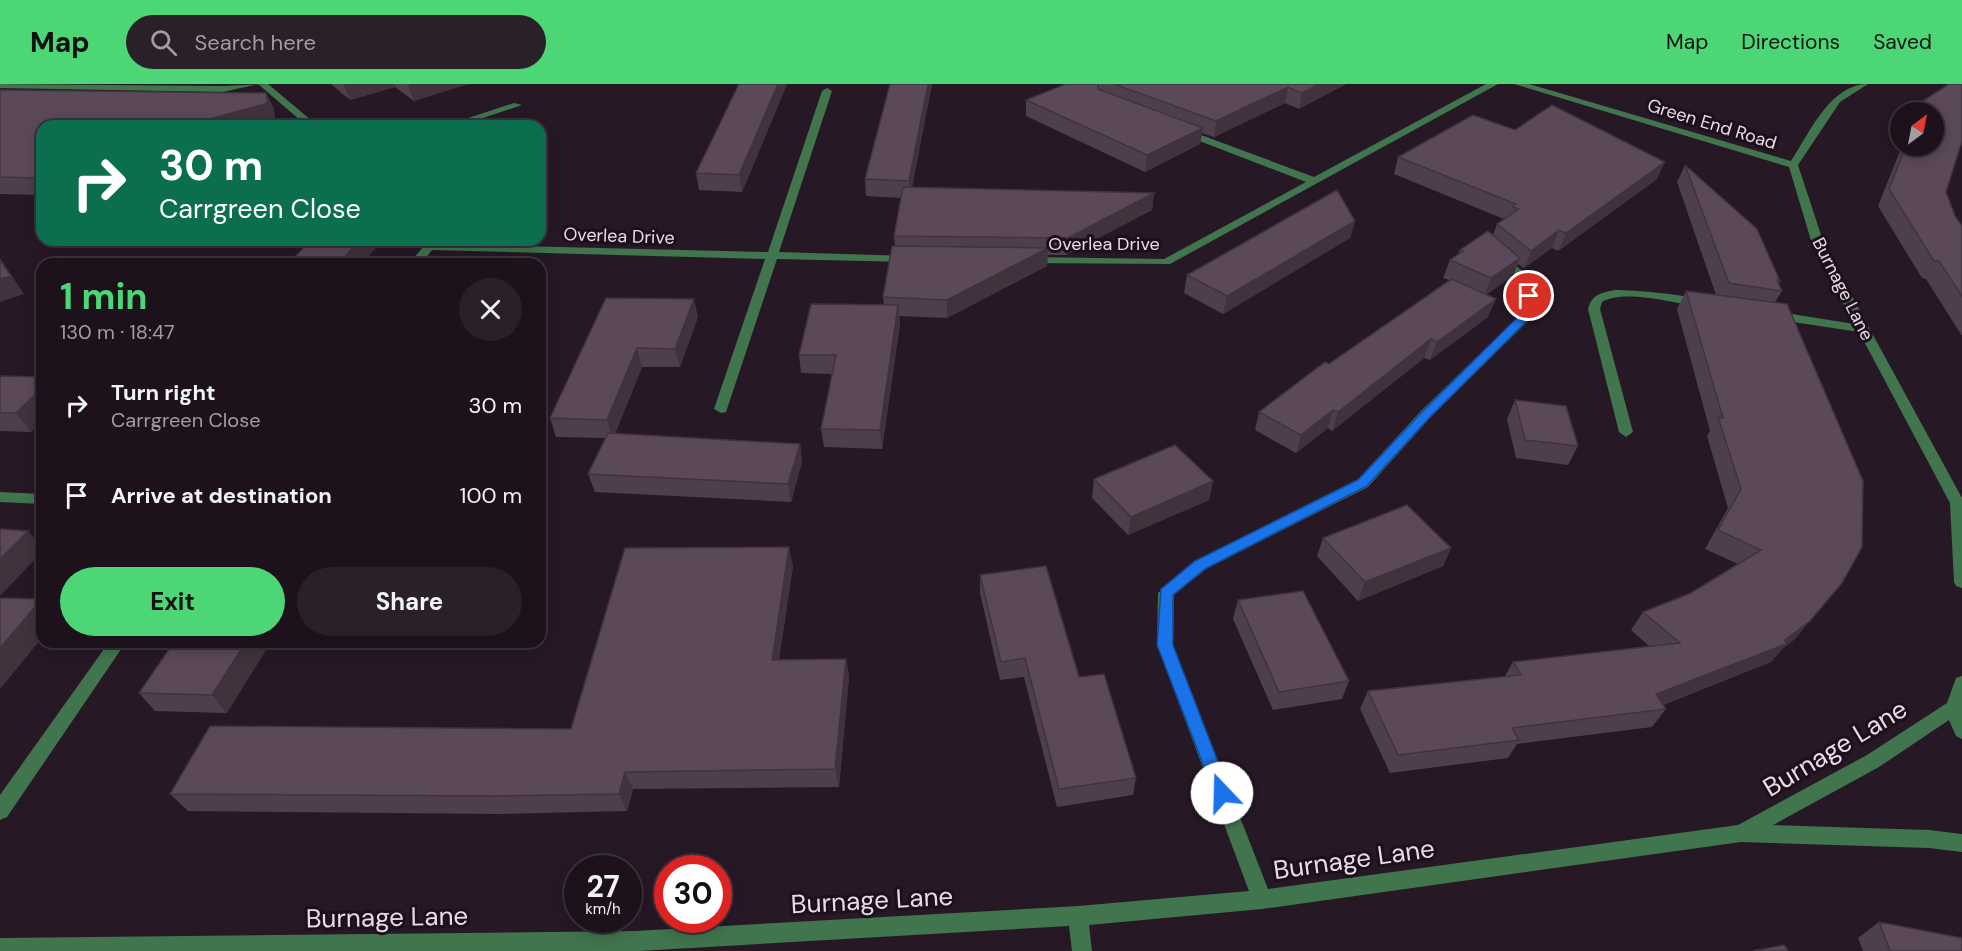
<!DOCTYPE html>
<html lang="en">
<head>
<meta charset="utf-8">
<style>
	:root { --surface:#1d121c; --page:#2a2029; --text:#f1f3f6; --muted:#a09ea3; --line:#3b323b; --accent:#4cd676 }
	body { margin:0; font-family:"DM Sans",sans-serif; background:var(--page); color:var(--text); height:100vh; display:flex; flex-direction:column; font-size:22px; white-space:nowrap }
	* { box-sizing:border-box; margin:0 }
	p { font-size:20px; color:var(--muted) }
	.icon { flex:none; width:33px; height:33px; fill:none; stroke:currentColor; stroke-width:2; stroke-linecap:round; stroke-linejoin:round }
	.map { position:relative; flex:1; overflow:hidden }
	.details { position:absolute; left:36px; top:174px; width:510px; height:390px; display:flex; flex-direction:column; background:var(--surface); border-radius:18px; box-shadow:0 3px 15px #0003,0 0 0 2px var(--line) }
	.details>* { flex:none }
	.hud { position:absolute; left:36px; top:36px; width:510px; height:126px; border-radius:18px; box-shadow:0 3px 15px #0003,0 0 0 2px var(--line); background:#0b6e4f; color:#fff; overflow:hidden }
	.needle { width:39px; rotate:32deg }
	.buttons { position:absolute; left:1890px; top:18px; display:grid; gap:12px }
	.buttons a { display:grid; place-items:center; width:54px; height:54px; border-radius:50%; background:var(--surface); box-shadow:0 3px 15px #0003,0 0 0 2px var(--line); font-size:30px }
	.speed { position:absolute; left:564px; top:771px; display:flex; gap:12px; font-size:30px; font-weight:700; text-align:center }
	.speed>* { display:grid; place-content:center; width:78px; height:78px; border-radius:50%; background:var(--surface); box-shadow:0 3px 15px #0003,0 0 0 2px var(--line); line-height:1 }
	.speed small { font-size:15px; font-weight:400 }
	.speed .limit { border:9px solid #d22; background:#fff; color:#111 }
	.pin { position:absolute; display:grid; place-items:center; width:51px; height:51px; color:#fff; margin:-26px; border:3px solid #fff; border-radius:50%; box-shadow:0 2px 6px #0007 }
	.me { position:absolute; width:66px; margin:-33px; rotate:339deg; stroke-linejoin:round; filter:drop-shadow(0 0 4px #0008) }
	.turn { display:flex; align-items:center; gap:21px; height:126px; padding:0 24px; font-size:27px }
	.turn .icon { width:78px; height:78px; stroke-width:2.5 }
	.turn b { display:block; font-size:42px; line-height:51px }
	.round { display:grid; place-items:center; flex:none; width:63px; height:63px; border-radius:32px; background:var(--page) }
	.headline { display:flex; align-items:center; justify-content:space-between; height:102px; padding:0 24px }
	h1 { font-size:36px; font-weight:700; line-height:45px; color:var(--accent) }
	.primary-button { display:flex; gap:12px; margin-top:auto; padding:12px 24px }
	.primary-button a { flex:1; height:69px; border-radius:36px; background:var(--accent); color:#111; font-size:24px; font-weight:700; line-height:69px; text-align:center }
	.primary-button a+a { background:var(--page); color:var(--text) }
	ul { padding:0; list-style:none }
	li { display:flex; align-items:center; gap:18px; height:90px; padding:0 24px }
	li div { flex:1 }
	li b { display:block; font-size:22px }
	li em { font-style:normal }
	header { display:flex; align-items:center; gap:36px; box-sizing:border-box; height:84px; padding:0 30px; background:var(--accent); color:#111 }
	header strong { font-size:28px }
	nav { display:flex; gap:33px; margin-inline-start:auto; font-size:21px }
	.search { width:420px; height:54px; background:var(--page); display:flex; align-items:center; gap:15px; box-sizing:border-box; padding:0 21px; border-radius:33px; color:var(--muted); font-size:22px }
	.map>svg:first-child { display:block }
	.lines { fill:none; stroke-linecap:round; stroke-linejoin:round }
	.minor { fill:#41754d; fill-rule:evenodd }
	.wall { fill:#4e3f4d }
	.shaded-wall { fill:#40333e }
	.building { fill:#5b4959; stroke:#40333e; stroke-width:1.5 }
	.route { fill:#1a73e8; stroke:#114b97; stroke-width:1.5 }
	.labels { text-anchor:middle; stroke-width:6; stroke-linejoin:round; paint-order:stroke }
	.far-street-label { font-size:18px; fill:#e8dde7; stroke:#1e0f1c }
	.near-street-label { font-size:26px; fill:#e8dde7; stroke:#1e0f1c }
</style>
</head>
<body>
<header>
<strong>Map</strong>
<div class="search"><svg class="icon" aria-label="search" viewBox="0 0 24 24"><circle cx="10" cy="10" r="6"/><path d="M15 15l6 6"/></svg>Search here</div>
<nav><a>Map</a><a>Directions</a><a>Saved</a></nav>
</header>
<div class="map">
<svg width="1962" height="867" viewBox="0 0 1962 867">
	<rect width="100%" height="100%" fill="#271826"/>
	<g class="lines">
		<path class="minor" d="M0 0 223 2 268 0 318 42H307L258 0 223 8 0 4Z
			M1486 0H1498L1170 180 1028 179 1022 176 1028 173 1164 175 1306 98 1179 49V45H1185L1314 93Z
			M1514 0H1529L1791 77C1809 50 1830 0 1868 0L1840 18 1798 81 1825 163 1962 414V504L1956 502 1954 498 1950 419 1859 248 1773 235 1767 231 1773 227 1854 240 1813 163 1789 83Z
			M827 4 832 7 779 168 908 172 914 175 908 178 777 175 726 328 721 329 714 325 765 175 432 166 421 180H409L423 163 417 156H429L432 160 768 168 822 7Z
			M514 19 522 21 459 42H444Z
			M1500 169 1534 196V231L1431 333 1368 403 1206 485 1174 511 1173 561 1268 805 1738 741 1867 671 1947 619 1956 594 1962 592V655L1956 652 1949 636 1879 683 1773 741 1929 746 1962 750V768L1929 764 1741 758 1262 825 1089 841 1092 867H1072L1069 842 639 867H0V854L635 847 1078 822 1249 807 1157 561 1158 509 1194 477 1358 395 1421 327 1524 227 1522 197 1496 174 1494 172Z
			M1615 206C1632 206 1694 210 1705 219L1699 223C1675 219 1623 205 1602 218L1600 225 1633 348 1626 353 1619 348 1588 225C1592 210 1601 209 1615 206Z
			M0 408 42 410V420L0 418Z
			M109 558H126L7 733 0 736V711Z"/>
	</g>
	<path class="wall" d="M331 0H468L414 17 395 3 350 16Z
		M739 0H787L742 108 699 106 696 89Z
		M932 0 912 103 1154 109 1152 126 1066 171H1048L1047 182 947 234 899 232 900 240 882 365 824 363 821 345 832 290 801 289 799 271 884 221 883 213 895 162 894 152 901 114 866 112 865 95Z
		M1066 0H1346L1299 25 1285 19 1214 53 1202 49 1200 60 1145 88 1026 32V16Z
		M1949 0H1962V57L1946 108 1955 132 1962 142V252L1926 195 1922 194 1878 122 1902 62H1934V28H1916L1923 17Z
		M0 6 266 9 274 25 275 35 42 42V111L0 110Z
		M1398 73 1657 95 1558 167 1552 164 1524 184 1518 180 1513 192 1486 211 1488 233 1430 276 1424 274 1332 347 1328 344 1296 369 1255 346 1259 328 1449 196 1443 194 1450 176 1458 170 1460 166 1493 151 1497 140 1504 135 1394 90Z
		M1685 81 1780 197 1778 200 1782 207 1775 218 1795 555 1782 565 1771 578 1663 621 1666 625 1652 643 1517 660 1508 674 1390 689 1360 625 1368 607 1505 592 1513 578 1649 562 1631 546 1643 528 1691 509 1738 480 1705 465 1728 424 1707 352 1710 347 1677 225 1686 207 1716 211 1677 98Z
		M1355 137 1350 154 1223 230 1184 209 1187 191Z
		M606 214 698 233 680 283H642L615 350 800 360 802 378 791 418 595 408 588 390 606 354 556 353 550 334Z
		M0 292 42 293V346L38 341 31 348 0 347Z
		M1515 316 1578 362 1568 381 1516 374 1507 335Z
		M1094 395 1213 397 1209 416 1128 451 1092 414Z
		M1323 454 1451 464 1443 482 1358 517 1317 472Z
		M793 482 779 576 846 575 849 593 839 703 633 705 627 727 500 730 188 727 170 710 571 645Z
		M980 491 1079 593 1136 694 1133 711 1057 723 1024 593 1000 596 980 509Z
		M1238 516 1349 597 1342 615 1273 626 1233 535Z
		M174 558 227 629 155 627 139 609Z
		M1879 838 1962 867H1863L1858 854Z"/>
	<path class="shaded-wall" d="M343 0H394L395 3 350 16Z
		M410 0H468L414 17 408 1Z
		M778 0H787L742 108 739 91Z
		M928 0H932L910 114 909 97Z
		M1319 0H1346L1299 25 1302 9Z
		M1288 3 1285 19 1214 53 1216 37Z
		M266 9 274 25 275 35 251 42H185Z
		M1203 44 1200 60 1145 88 1147 71Z
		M1665 78 1657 95 1558 167 1566 149Z
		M1154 109 1152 126 1066 171 1068 154Z
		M1355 137 1350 154 1223 230 1227 212Z
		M1559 146 1552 164 1524 184 1531 167Z
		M360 156H382V157L362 180H338Z
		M1048 164 1047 182 947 234V216Z
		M0 174 24 210 0 218Z
		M1520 174 1513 192 1484 212 1491 194Z
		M694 215 698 233 680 283 675 265Z
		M1496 215 1488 233 1430 276 1437 258Z
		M898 221 900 240 882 365 880 346Z
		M1431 255 1424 274 1332 347 1338 328Z
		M637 264 642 283 613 354 607 336Z
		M42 304V337H35L38 341 31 348 16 329Z
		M1333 326 1328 344 1296 369 1301 351Z
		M800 360 802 378 791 418 788 400Z
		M1213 397 1209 416 1128 451 1131 433Z
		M28 447 42 463V468L0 512V475Z
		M789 463 793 482 776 594 772 576Z
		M1451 464 1443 482 1358 517 1365 498Z
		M42 515V554L0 605V564Z
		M1810 537 1795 555 1782 565 1771 578 1645 627 1656 610 1785 556Z
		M246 558H271L227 629 212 611Z
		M846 575 849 593 839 703 835 685Z
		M625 688 633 705 627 727 619 710Z"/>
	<path class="building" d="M739 0H778L739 91 696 89Z
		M890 0H928L909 97 865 95Z
		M1066 0H1098V5L1203 44 1147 71 1026 16Z
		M1114 0H1319L1302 9 1288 3 1216 37Z
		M1949 0H1962V57L1946 108 1955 132 1962 142V212L1939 177H1934L1889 105 1906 62H1934V28H1918L1923 17Z
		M0 6 266 9 268 19 185 42H42V94L0 93Z
		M1552 21 1665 78 1566 149 1559 146 1531 167 1497 140 1519 125 1513 123 1516 120 1398 73 1473 31 1515 46Z
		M1685 81 1757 145 1780 197 1777 196 1782 207 1729 199Z
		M903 103 1154 109 1068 154 894 152Z
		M1337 106 1355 137 1227 212 1187 191Z
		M1488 147 1520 174 1491 194 1450 176 1463 167 1460 166Z
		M311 156H360L338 180H288Z
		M892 162 1048 164 947 216 883 213Z
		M0 176 11 192 0 195Z
		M1452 195 1496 215 1437 258 1431 255 1338 328 1333 326 1301 351 1259 328 1325 278 1329 280Z
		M1686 207 1787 220 1863 397 1862 463 1842 499 1810 537 1785 556 1786 560 1656 610 1666 625 1512 644 1519 656 1398 671 1368 607 1521 591 1513 578 1680 559 1643 528 1691 509 1761 466 1718 446 1741 405 1718 333 1723 334Z
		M606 214 694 215 675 265 637 264 607 336 550 334Z
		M811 220 898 221 880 346 821 345 836 271H799Z
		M0 292 42 293V304L16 329H0Z
		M1515 316 1566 322 1578 362 1525 356Z
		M42 331V338L35 337Z
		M608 349 800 360 788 400 588 390Z
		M1175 361 1213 397 1131 433 1094 395Z
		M1407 421 1451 464 1365 498 1323 454Z
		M0 445 28 447 0 475Z
		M789 463 772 576 846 575 835 685 625 688 619 710 489 712 170 710 210 642 571 645 625 464Z
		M1046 482 1079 593 1104 590 1136 694 1059 705 1025 574 1001 578 980 491Z
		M1303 507 1349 597 1279 608 1238 516Z
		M0 514 42 515 0 564Z
		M174 558H246L212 611 139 609Z
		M1879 838 1962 854V867H1890Z
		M1784 861 1788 867H1753Z"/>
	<path class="route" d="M1529 209 1534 212V230L1430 333 1367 402 1205 485 1173 511V561L1230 709 1228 714 1222 717 1216 714 1157 561 1161 505 1195 477 1358 396 1422 328 1524 227V212Z"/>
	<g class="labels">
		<g class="far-street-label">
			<text transform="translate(1712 40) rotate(17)" y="6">Green End Road</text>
			<text transform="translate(619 152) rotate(2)" y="6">Overlea Drive</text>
			<text x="1104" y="166">Overlea Drive</text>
			<text transform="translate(1843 205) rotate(63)" y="6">Burnage Lane</text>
		</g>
		<g class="near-street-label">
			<text transform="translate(1835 664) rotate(-31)" y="9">Burnage Lane</text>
			<text transform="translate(1354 775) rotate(-8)" y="9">Burnage Lane</text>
			<text transform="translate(872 816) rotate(-3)" y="9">Burnage Lane</text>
			<text transform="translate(387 833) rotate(-1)" y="9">Burnage Lane</text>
		</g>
	</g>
</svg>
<div class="buttons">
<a><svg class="needle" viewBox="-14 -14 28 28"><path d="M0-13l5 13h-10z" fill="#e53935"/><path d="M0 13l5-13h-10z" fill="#a09ea3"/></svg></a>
</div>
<div class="speed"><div>27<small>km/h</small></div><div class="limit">30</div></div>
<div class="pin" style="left:1529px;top:212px;background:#d93025"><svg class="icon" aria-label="arrive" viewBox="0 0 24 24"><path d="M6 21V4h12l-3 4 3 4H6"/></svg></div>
<svg class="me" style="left:1222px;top:709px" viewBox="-20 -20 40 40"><circle r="19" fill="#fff"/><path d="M0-13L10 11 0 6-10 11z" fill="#1a73e8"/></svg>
<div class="hud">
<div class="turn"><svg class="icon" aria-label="right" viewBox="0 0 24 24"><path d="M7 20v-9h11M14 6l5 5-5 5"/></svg><div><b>30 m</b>Carrgreen Close</div></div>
</div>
<section class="details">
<div class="headline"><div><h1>1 min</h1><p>130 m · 18:47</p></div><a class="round"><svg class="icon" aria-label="close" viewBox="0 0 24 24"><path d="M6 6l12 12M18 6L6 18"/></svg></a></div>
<ul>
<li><svg class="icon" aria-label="right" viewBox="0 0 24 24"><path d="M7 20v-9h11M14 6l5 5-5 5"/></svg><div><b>Turn right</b><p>Carrgreen Close</p></div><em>30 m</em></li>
<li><svg class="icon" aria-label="arrive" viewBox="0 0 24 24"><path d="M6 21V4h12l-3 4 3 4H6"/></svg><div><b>Arrive at destination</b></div><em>100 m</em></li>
</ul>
<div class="primary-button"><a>Exit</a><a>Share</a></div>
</section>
</div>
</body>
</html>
